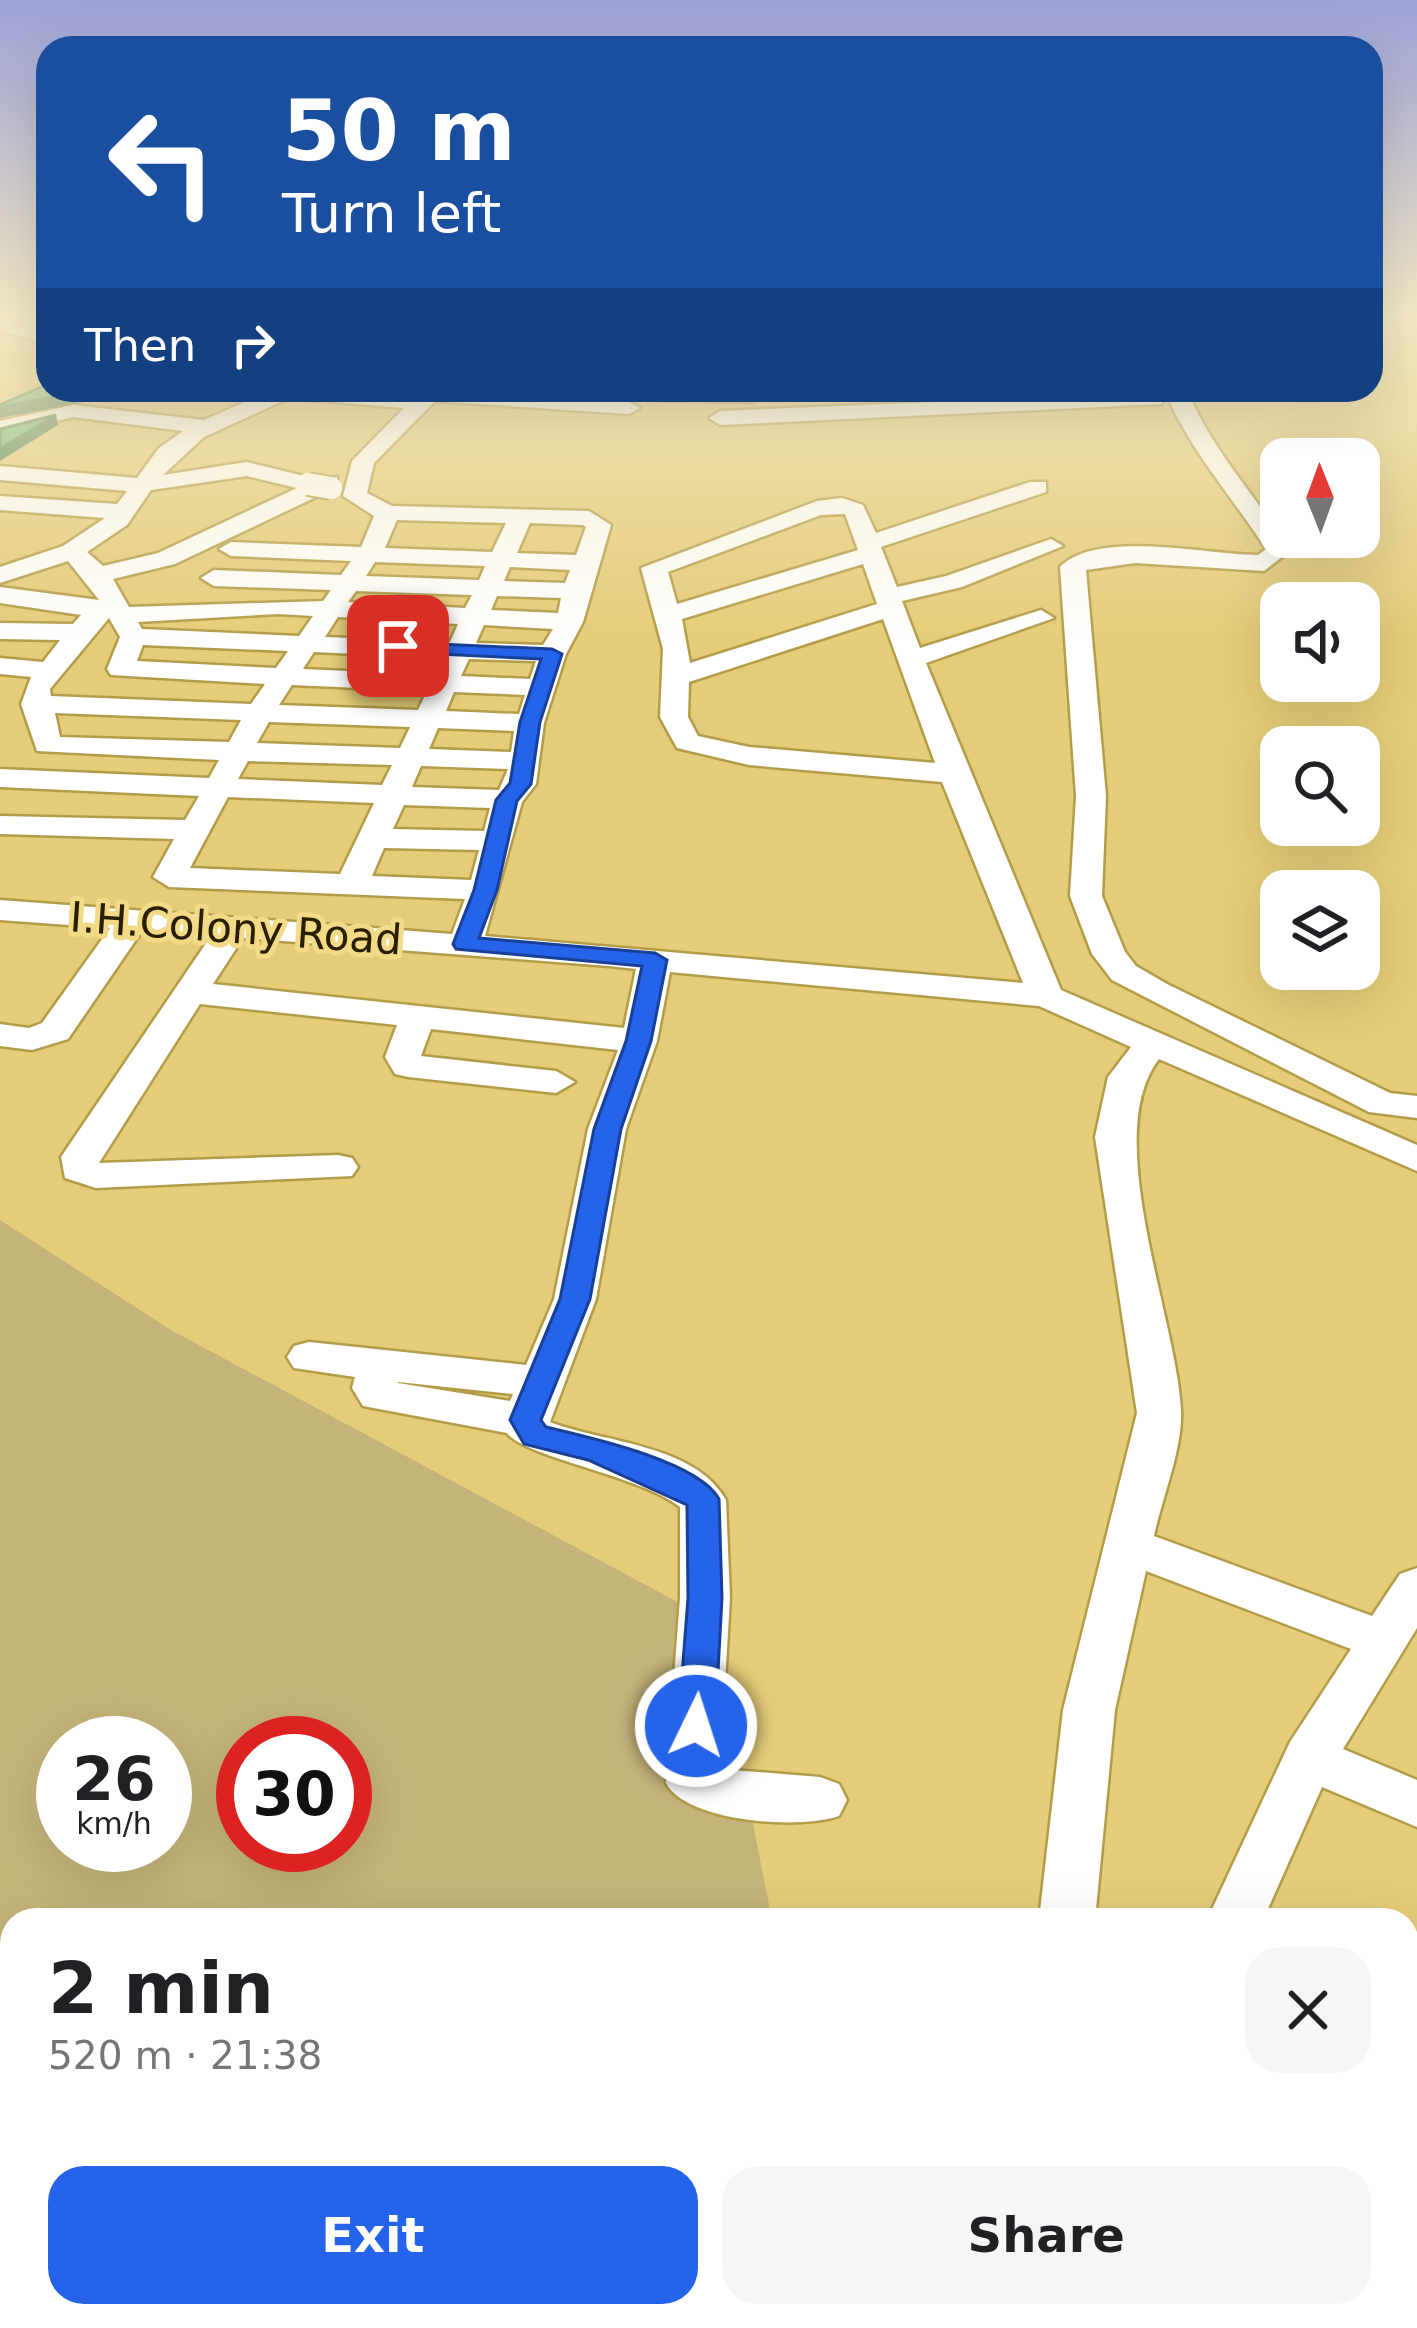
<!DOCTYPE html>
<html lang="en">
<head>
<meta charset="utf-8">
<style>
	:root { --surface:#fff; --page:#f6f6f6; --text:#202124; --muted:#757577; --accent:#2563eb }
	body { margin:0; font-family:"DejaVu Sans",sans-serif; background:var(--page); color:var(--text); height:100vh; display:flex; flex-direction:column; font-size:45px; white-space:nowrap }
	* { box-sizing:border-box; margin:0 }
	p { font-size:39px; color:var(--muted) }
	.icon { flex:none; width:66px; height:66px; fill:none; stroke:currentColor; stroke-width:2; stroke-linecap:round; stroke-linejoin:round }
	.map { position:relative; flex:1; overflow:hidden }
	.drawer { position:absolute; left:0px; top:1908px; width:1419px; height:420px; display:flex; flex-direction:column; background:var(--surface); border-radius:36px 36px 0 0; box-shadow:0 12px 48px #0002 }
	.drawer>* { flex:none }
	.hud { position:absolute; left:36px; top:36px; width:1347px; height:366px; border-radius:36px; box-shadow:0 12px 48px #0002; background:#1a4fa0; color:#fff; overflow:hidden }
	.needle { width:78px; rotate:359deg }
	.buttons { position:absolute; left:1260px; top:438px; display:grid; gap:24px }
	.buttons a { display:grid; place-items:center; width:120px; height:120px; border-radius:24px; background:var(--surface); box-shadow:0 12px 48px #0002; font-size:60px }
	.speed { position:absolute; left:36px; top:1716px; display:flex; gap:24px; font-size:60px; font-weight:700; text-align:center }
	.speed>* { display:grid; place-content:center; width:156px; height:156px; border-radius:50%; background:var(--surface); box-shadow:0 12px 48px #0002; line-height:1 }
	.speed small { font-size:30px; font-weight:400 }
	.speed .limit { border:18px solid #d22; background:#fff; color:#111 }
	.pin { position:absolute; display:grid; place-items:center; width:102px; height:102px; color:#fff; margin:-51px; border-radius:24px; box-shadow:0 6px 18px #0006 }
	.me { position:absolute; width:132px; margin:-66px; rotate:4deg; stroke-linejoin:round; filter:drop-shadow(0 0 9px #0008) }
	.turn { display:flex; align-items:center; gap:42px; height:252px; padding:0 48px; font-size:54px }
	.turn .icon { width:156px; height:156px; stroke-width:2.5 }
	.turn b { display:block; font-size:84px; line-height:102px }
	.then { display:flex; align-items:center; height:114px; padding:0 48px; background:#0003; gap:24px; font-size:45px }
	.round { display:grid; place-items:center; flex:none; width:126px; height:126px; border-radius:36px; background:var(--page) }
	.head { display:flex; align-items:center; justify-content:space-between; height:204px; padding:0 48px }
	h1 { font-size:72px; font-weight:800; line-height:90px }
	.primary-button { display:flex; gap:24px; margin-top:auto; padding:24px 48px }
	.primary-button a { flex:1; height:138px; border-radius:36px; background:var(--accent); color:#fff; font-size:48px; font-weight:800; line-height:138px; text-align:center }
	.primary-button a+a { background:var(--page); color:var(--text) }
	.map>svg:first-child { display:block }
	.green { fill:#c5b47a; fill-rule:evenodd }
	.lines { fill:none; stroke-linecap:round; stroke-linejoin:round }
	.minor-casing { stroke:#b39c48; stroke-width:5 }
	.minor { fill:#fff; fill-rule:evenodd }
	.minor-bridge-casing { stroke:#b39c48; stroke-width:26; stroke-linecap:butt }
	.minor-bridge { stroke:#fff; stroke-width:22 }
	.shaded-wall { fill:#3f7a54 }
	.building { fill:#5aaf78; stroke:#3f7a54; stroke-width:3 }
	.route { fill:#2563eb; stroke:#184099; stroke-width:3 }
	.labels { text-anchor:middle; stroke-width:10; stroke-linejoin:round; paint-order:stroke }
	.street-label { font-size:42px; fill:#281e00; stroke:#f2da86 }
</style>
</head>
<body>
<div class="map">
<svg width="1417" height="2328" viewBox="0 0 1417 2328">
	<rect width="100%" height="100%" fill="#e5cc79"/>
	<path class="green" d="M0 1220 171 1330 713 1621 772 1920H12V2316H850L852 2328H0ZM63 1743H165V1845H63ZM243 1743H345V1845H243Z"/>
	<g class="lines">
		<g class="minor-casing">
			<path id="minor" d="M0 319 48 331V343L0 331Z
				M272 390 416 396 422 390 629 402 640 408 629 414 435 401 374 463 367 493 392 506 589 511 611 525 583 622 566 654 544 723 536 784 522 802 485 936 1023 983 942 782 749 765 677 748 660 717 663 649 641 568 817 501 842 498 863 505 876 533 1030 482H1046V492L881 547 897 587 946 576 1051 539 1063 546 962 587 902 601 920 648 1041 610 1054 618 926 663 1061 990 1417 1145V1171L1159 1059C1100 1135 1176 1316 1181 1410 1183 1448 1162 1498 1154 1536L1372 1616 1400 1574 1417 1568V1628L1343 1749 1417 1780V1827L1322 1787 1263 1920H1207L1290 1742 1351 1649 1146 1571 1115 1710 1095 1920H1039L1063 1710 1137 1413 1095 1137 1108 1077 1131 1047 1039 1006 670 972 657 1041 626 1129 596 1299 550 1422C604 1443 695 1444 726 1500L730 1598 720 1769 820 1777 839 1784 847 1800 839 1816C800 1830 686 1822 666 1783L680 1598V1507C639 1475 524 1457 507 1433L363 1406 352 1388 355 1377 294 1368 287 1357 294 1346 309 1342 526 1365 554 1299 588 1129 618 1050 431 1029 421 1056 556 1071 575 1082 556 1093 408 1077 395 1074 385 1057 397 1025 200 1004 99 1163 338 1155 352 1158 358 1167 352 1176 96 1188 65 1178 61 1157 211 936 142 931 68 1039 32 1050 0 1046V1024L29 1028 42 1023 110 928 0 920V900L452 934 465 899 169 887 153 877 174 839 0 834V816L185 820 199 796 0 787V769L209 778 219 760 37 751 21 704 31 677 0 674V658L43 662 60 640 0 639V623L73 624 81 615 0 603V587L99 600 68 561 0 583V567L63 546 105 518 0 510V496L117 504 127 491 0 480V466L137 478 159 448 183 431 73 417 0 435V421L73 405 204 420ZM289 398 404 408 352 461 343 496 374 516 361 547 231 542 219 549 231 556 351 561 341 575 214 570 201 578 214 586 331 590 323 601 129 607 113 579 175 564 337 487V477L316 479 247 462 163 475 204 437ZM247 476 297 488 158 553 103 566 87 552 127 525 151 490ZM845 514 858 550 677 604 668 572 821 515ZM397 520 506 523 492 552 385 548ZM530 523 583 525 586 527 576 555 517 553ZM375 562 485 566 479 580 366 576ZM863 564 877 604 690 663 682 619ZM510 567 570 570 565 583 504 581ZM356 591 472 595 465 608 348 602ZM497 596 561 598 558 613 491 610ZM278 614 313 616 299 636 142 629 138 622ZM338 617 458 624 450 642 325 637ZM109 618 120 637 107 669 111 675 265 684 251 704 51 696 50 689ZM883 619 935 763 749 747 698 736 688 717 689 682ZM484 625 553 629 543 645 476 643ZM143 645 288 651 276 668 137 661ZM314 652 442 658 434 675 303 669ZM469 659 536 661 530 679 461 676ZM292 685 427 691 418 710 279 705ZM454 692 525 695 519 714 446 711ZM55 713 241 720 229 742 60 737ZM269 722 410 727 400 748 257 743ZM438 728 514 731 511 752 429 749ZM248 761 392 765 382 785 238 779ZM421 766 508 769 499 790 412 787ZM228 797 374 803 340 874 190 868ZM404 805 490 808 484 831 393 829ZM384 848 479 850 471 880 372 876ZM243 938 609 966 636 969 624 1028 213 984ZM398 1383V1382L513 1394 510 1401Z
				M638 390H753L763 396 752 402 646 400 639 398Z
				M1165 390H1187C1210 447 1258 500 1291 550L1264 571 1135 563 1086 570 1106 796 1102 896 1125 952 1136 966 1167 984 1390 1093 1417 1096V1118L1369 1112 1112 980 1092 954 1070 896 1076 796 1060 567C1097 529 1208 555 1258 555L1266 549C1232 496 1187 447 1165 390Z
				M1153 393 1164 399 1161 404 720 425 709 418 720 411Z
				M1064 2316H1130L1132 2328H1066Z
				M1216 2316H1284L1289 2328H1221Z"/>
		</g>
		<use href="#minor" class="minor"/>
		<g class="minor-bridge-casing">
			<path id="minor-bridge" d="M308 484 331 488"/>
		</g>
		<use href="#minor-bridge" class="minor-bridge"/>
	</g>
	<path class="shaded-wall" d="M90 390H98L100 399 0 418V407Z
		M56 415 58 425 0 461V449Z"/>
	<path class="building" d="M48 384V390H90L0 407V405Z
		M56 415 0 449V429Z"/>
	<linearGradient id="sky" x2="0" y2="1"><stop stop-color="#9da2d8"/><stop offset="0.49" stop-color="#f3e8c3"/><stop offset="1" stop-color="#f3e8c3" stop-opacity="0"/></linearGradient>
	<rect width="1417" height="643" fill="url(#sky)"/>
	<path class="route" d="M392 642 552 649 562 654 540 722 531 784 517 801 497 890 479 938 655 953 667 960 651 1041 621 1129 590 1299 541 1420 546 1427C588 1437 698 1461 719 1499L722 1598 715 1726 709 1737 696 1741 683 1737 678 1726 688 1598 687 1505 588 1460 524 1444 510 1420 560 1299 594 1129 626 1041 642 966 456 949 453 944 474 890 496 800 510 783 520 722 541 659 398 652 392 651Z"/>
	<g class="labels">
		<g class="street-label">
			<text transform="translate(236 928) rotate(4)" y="15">I.H.Colony Road</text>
		</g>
	</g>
</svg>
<div class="buttons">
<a><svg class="needle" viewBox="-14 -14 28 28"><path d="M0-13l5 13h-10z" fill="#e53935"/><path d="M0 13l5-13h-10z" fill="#757577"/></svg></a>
<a><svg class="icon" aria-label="sound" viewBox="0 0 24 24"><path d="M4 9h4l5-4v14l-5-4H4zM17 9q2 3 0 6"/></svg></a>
<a><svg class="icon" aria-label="search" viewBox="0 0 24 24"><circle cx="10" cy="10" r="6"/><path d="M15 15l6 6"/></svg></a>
<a><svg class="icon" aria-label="layers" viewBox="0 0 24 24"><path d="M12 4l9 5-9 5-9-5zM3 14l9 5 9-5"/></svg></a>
</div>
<div class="speed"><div>26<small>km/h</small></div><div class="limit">30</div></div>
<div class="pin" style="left:398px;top:646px;background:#d93025"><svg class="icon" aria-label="arrive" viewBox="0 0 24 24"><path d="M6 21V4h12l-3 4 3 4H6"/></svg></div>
<svg class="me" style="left:696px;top:1726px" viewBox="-20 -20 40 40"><circle r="17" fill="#2563eb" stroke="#fff" stroke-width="3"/><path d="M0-11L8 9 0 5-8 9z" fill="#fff"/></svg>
<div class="hud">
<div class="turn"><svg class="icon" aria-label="left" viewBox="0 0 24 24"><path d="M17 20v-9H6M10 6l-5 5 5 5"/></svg><div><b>50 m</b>Turn left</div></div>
<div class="then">Then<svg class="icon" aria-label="right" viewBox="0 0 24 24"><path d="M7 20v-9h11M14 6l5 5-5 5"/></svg></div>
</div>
<section class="drawer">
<div class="head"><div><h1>2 min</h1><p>520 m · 21:38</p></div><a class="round"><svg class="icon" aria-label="close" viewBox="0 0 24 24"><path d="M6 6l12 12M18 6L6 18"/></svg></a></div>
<div class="primary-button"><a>Exit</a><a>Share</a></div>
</section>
</div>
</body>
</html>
